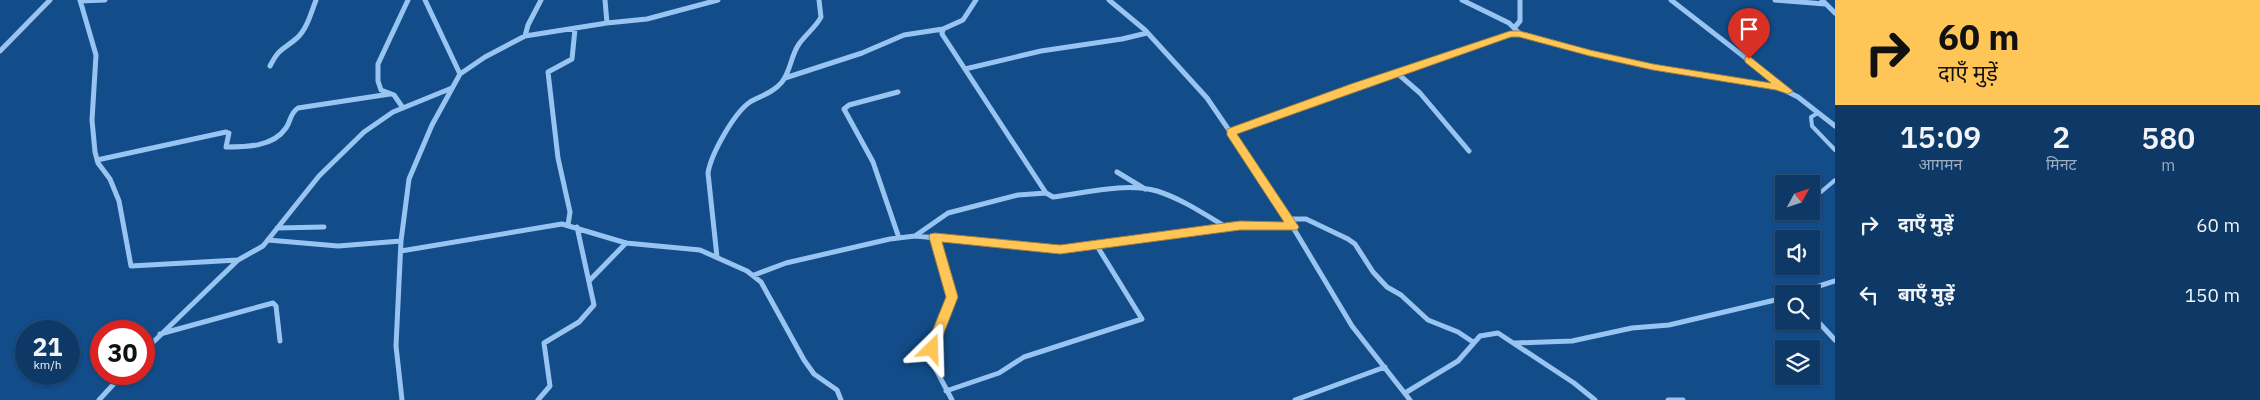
<!DOCTYPE html>
<html lang="hi">
<head>
<meta charset="utf-8">
<style>
	:root { --surface:#0e3967; --page:#17406d; --text:#f1f3f6; --muted:#9bacc0; --line:#2e537b }
	body { margin:0; font-family:"IBM Plex Sans","Noto Sans Devanagari",sans-serif; background:var(--page); color:var(--text); height:100vh; display:flex; flex-direction:column; font-size:19px; white-space:nowrap }
	* { box-sizing:border-box; margin:0 }
	p { font-size:16px; color:var(--muted) }
	.icon { flex:none; width:28px; height:28px; fill:none; stroke:currentColor; stroke-width:2; stroke-linecap:round; stroke-linejoin:round }
	.map { position:relative; flex:1; overflow:hidden }
	.drawer { display:flex; flex-direction:column; background:var(--surface); width:425px }
	.drawer>* { flex:none }
	.hud { background:#ffc657; color:#111; overflow:hidden }
	.needle { width:32px; rotate:50deg }
	.buttons { position:absolute; left:1775px; top:175px; display:grid; gap:10px }
	.buttons a { display:grid; place-items:center; width:45px; height:45px; border-radius:0px; background:var(--surface); box-shadow:0 1px 4px #0004,0 0 0 1px var(--line); font-size:25px }
	.speed { position:absolute; left:15px; top:320px; display:flex; gap:10px; font-size:25px; font-weight:700; text-align:center }
	.speed>* { display:grid; place-content:center; width:65px; height:65px; border-radius:50%; background:var(--surface); box-shadow:0 1px 4px #0004,0 0 0 1px var(--line); line-height:1 }
	.speed small { font-size:12px; font-weight:400 }
	.speed .limit { border:8px solid #d22; background:#fff; color:#111 }
	.pin { position:absolute; display:grid; place-items:center; width:42px; height:42px; color:#fff; margin:-51px -21px; border-radius:50% 50% 50% 0; rotate:-45deg; box-shadow:0 0 5px #0007 }
	.pin .icon { rotate:45deg }
	.me { position:absolute; width:55px; margin:-28px; rotate:22deg; stroke-linejoin:round; filter:drop-shadow(0 0 4px #0008) }
	.turn { display:flex; align-items:center; gap:18px; height:105px; padding:0 20px; font-size:22px }
	.turn .icon { width:65px; height:65px; stroke-width:2.5 }
	.turn b { display:block; font-size:35px; line-height:42px }
	.eta { display:flex; justify-content:space-evenly; align-items:center; height:85px; text-align:center }
	.eta b { font-size:30px; font-weight:600; line-height:35px }
	ul { padding:0; list-style:none }
	li { display:flex; align-items:center; gap:15px; height:70px; padding:0 20px }
	li div { flex:1 }
	li b { display:block; font-size:19px }
	li em { font-style:normal }
	main { display:flex; flex:1; min-height:0 }
	.map>svg:first-child { display:block }
	.lines { fill:none; stroke-linecap:round; stroke-linejoin:round }
	.service { stroke:#98c4f1; stroke-width:4 }
	.minor { stroke:#98c4f1; stroke-width:5 }
	.route { fill:#ffc657; stroke:#a68139 }
</style>
</head>
<body>
<main>
<div class="map">
<svg width="1835" height="400" viewBox="0 0 1835 400">
	<rect width="100%" height="100%" fill="#124c89"/>
	<g class="lines">
		<path class="service" d="M1818 113 1811 117 1812 126 1835 150
			M1821 192 1835 180"/>
		<path class="minor" d="M80 0 96 55 92 120 95 152 98 163 110 179 119 201 131 266 238 260
			M976 0 963 20 943 29 942 34 1046 193 1053 197C1086 193 1124 182 1157 191 1182 199 1204 214 1226 227
			M1109 0 1145 30 1207 98 1276 199 1352 326 1410 400
			M1462 0 1509 23 1520 34
			M1671 0 1787 90
			M1775 0 1825 4
			M1822 0 1835 13
			M80 1 105 0
			M607 23 647 19 718 0
			M1514 28 1520 21V0
			M525 36 528 25 541 0
			M0 51 50 0
			M270 66C280 47 282 51 297 38 307 29 311 13 316 0
			M965 69 1041 51 1122 39 1147 33
			M1397 73 1420 93 1469 151
			M460 74 485 57 525 36 607 23 605 0
			M785 78 862 53 904 35 943 29
			M898 92 849 105 844 109 873 162 899 238
			M403 108 394 95 381 90 378 81V64L408 0
			M1230 132 1511 34 1526 35 1590 53 1653 67 1778 87 1798 97 1835 126
			M97 160 226 132 229 133 226 147C246 147 273 147 286 128 291 121 290 113 298 108L390 94
			M1117 172 1145 189
			M1288 219H1306L1348 239 1355 244 1373 272 1387 287 1401 295 1428 320 1458 332 1473 342
			M568 225 570 212 558 158 548 72 572 59 575 29
			M277 228 324 227
			M915 236 948 213 1018 195 1046 193
			M935 237 952 297 932 349V362L952 400
			M268 240 338 246 401 241
			M401 251 562 224 626 243 700 250 747 271 761 282 804 360 814 374 837 390 841 400
			M717 257 708 173C711 154 734 113 750 102 761 96 774 92 782 82 791 70 791 55 799 44 806 34 816 27 821 17L819 0
			M754 275 786 263 890 239 915 236 1060 249 1240 226 1293 227
			M590 280 626 243
			M1794 294 1835 281
			M1811 314 1835 340
			M160 334 273 303 276 306 280 341
			M1515 343 1572 341 1632 328 1669 325 1784 298
			M144 351 238 260 263 246 319 176 364 132 393 112 452 88
			M946 391 999 373 1024 357 1142 319 1097 246
			M1405 393 1458 361 1480 336 1498 333 1574 383 1595 400
			M99 400 123 374
			M402 400 396 346 401 241 409 179 432 125 460 74 425 0
			M538 400 550 386 544 343 579 322 594 305 577 227
			M1295 400 1385 367
			M1668 400H1683"/>
	</g>
	<path class="route" d="M1510 31H1520L1590 50 1653 64 1771 83 1745 62V57L1749 56 1793 91 1788 94 1776 90 1653 70 1590 56 1519 37H1511L1237 134 1299 227 1297 230H1240L1060 254 942 242 958 297 936 353 932 354 927 353 925 349 946 297 929 237 930 234 935 233 1060 245 1240 221 1284 222 1227 135V129L1351 84Z"/>
</svg>
<div class="buttons">
<a><svg class="needle" viewBox="-14 -14 28 28"><path d="M0-13l5 13h-10z" fill="#e53935"/><path d="M0 13l5-13h-10z" fill="#9bacc0"/></svg></a>
<a><svg class="icon" aria-label="sound" viewBox="0 0 24 24"><path d="M4 9h4l5-4v14l-5-4H4zM17 9q2 3 0 6"/></svg></a>
<a><svg class="icon" aria-label="search" viewBox="0 0 24 24"><circle cx="10" cy="10" r="6"/><path d="M15 15l6 6"/></svg></a>
<a><svg class="icon" aria-label="layers" viewBox="0 0 24 24"><path d="M12 4l9 5-9 5-9-5zM3 14l9 5 9-5"/></svg></a>
</div>
<div class="speed"><div>21<small>km/h</small></div><div class="limit">30</div></div>
<div class="pin" style="left:1749px;top:59px;background:#d93025"><svg class="icon" aria-label="arrive" viewBox="0 0 24 24"><path d="M6 21V4h12l-3 4 3 4H6"/></svg></div>
<svg class="me" style="left:932px;top:349px" viewBox="-20 -20 40 40"><path d="M0-17L14 15 0 8-14 15z" fill="#ffc657" stroke="#fff" stroke-width="4"/></svg>
</div>
<section class="drawer">
<div class="hud">
<div class="turn"><svg class="icon" aria-label="right" viewBox="0 0 24 24"><path d="M7 20v-9h11M14 6l5 5-5 5"/></svg><div><b>60 m</b>दाएँ मुड़ें</div></div>
</div>
<div class="eta">
<div><b>15:09</b><p>आगमन</p></div>
<div><b>2</b><p>मिनट</p></div>
<div><b>580</b><p>m</p></div>
</div>
<ul>
<li><svg class="icon" aria-label="right" viewBox="0 0 24 24"><path d="M7 20v-9h11M14 6l5 5-5 5"/></svg><div><b>दाएँ मुड़ें</b></div><em>60 m</em></li>
<li><svg class="icon" aria-label="left" viewBox="0 0 24 24"><path d="M17 20v-9H6M10 6l-5 5 5 5"/></svg><div><b>बाएँ मुड़ें</b></div><em>150 m</em></li>
</ul>
</section>
</main>
</body>
</html>
